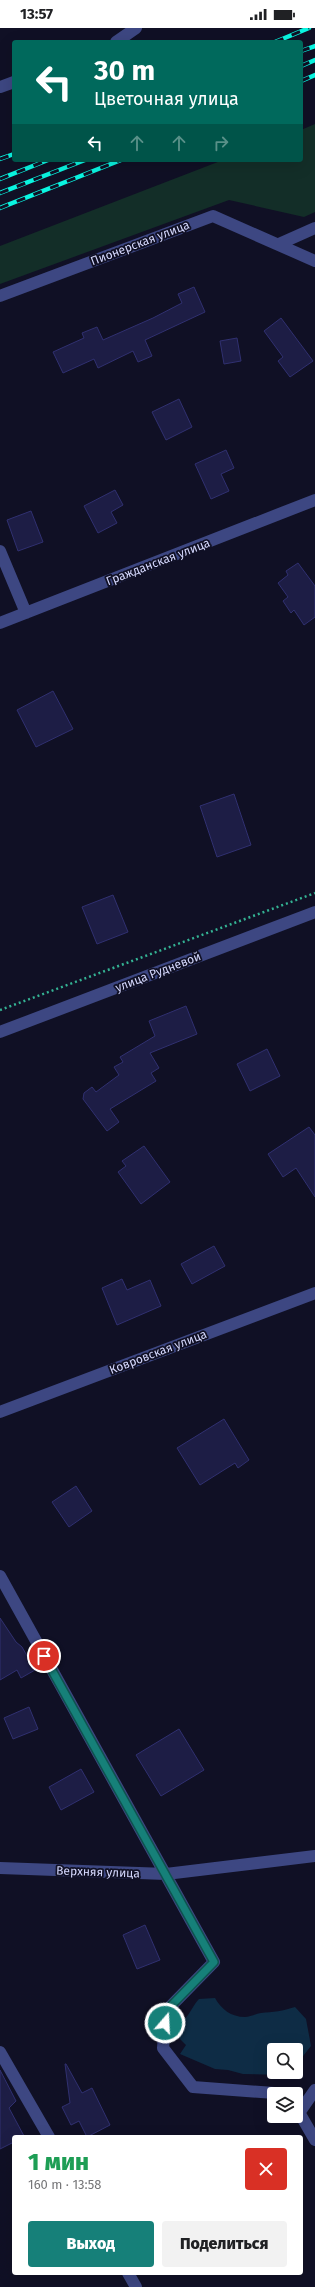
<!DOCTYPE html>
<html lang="ru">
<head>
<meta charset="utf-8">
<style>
	:root { --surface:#fff; --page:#f2f2f2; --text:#202124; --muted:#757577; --accent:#168079 }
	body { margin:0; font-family:"Fira Sans",sans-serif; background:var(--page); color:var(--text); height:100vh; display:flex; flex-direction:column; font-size:15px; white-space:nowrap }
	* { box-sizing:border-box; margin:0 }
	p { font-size:13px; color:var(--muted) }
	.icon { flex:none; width:22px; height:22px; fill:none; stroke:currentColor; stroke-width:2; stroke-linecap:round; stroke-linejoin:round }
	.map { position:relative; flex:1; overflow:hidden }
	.sheet { position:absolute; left:12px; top:2107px; width:291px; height:140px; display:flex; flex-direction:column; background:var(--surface); border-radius:4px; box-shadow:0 4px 16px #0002 }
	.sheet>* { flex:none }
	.banner { position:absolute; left:12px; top:12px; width:291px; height:122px; border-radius:4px; box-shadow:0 4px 16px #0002; background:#00695c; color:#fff; overflow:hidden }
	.controls { position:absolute; left:267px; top:2015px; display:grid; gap:8px }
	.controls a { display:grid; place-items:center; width:36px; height:36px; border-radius:4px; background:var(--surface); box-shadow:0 4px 16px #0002; font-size:20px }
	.pin { position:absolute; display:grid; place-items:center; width:34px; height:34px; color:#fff; margin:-17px; border:2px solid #fff; border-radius:50%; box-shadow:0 1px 4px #0007 }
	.me { position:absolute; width:44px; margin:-22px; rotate:19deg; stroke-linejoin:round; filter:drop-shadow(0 0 3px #0008) }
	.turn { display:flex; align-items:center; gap:14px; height:84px; padding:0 16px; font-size:18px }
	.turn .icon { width:52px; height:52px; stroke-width:2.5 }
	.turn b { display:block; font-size:28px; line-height:34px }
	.lanes { display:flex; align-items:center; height:38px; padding:0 16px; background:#0003; justify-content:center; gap:20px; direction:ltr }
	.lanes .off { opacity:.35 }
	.round { display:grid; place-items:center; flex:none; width:42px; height:42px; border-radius:4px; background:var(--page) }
	.overview { display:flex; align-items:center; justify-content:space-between; height:68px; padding:0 16px }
	h1 { font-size:24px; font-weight:800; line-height:30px; color:#1e9e55 }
	.primary-button { display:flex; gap:8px; margin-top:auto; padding:8px 16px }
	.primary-button a { flex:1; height:46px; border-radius:4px; background:var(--accent); color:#fff; font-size:16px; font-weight:800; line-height:46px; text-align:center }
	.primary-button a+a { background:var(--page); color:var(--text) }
	.status { display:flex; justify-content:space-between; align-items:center; height:28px; padding:0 20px; background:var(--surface); direction:ltr }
	.status svg { height:11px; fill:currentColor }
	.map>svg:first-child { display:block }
	.green { fill:#132e28 }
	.water { fill:#0e2c45 }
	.building { fill:#1d1d45; stroke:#303070 }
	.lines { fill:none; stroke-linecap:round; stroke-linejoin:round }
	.path { stroke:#34b293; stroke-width:2.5; stroke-dasharray:2 3; stroke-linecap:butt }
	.minor { stroke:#3d4782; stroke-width:12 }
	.rail-casing { stroke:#0af5e1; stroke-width:4.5 }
	.rail { stroke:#101025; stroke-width:3; stroke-dasharray:9; stroke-linecap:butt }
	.route-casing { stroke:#0e534f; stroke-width:10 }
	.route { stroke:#168079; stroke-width:7 }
	.labels { text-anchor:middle; stroke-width:3.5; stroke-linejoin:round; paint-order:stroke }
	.street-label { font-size:12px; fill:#d5d8fd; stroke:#101025 }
</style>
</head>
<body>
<div class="status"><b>13:57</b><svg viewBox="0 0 49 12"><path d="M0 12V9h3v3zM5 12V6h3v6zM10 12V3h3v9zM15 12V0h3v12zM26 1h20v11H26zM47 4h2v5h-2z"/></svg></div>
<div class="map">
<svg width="315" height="2259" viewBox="0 0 315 2259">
	<rect width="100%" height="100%" fill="#101025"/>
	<path class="green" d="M315 96V184L304 189 229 172 0 256V218L223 132H301V102Z"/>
	<path class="water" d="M215 1970C221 1981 231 1989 245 1989 250 1989 255 1986 261 1985 273 1984 283 1983 295 1979L306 1991 311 2018 296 2037V2022H274V2044H291L289 2047 243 2046 228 2042 215 2041 180 2026 186 2017 173 2004C179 1990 181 1996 188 1987 192 1982 194 1976 199 1971Z"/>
	<path class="building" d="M194 259 205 284 145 312 152 328 138 334 133 323 98 340 94 331 63 345 53 324 84 310 82 305 97 299 103 312 153 290 182 275 178 266Z
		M281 290 313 333 290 349 278 333 283 329 264 303Z
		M237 310 241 333 224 336 220 313Z
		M179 371 192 399 166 412 152 384Z
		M226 422 234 440 221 446 229 463 211 471 195 436Z
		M115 462 123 477 111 484 117 495 98 505 84 478Z
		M31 483 43 514 18 523 7 492Z
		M298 535 315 558V589L304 597 294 582 291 585 283 573 288 569 278 555 288 547 286 543Z
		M53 663 73 701 36 719 17 682Z
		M234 766 251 817 217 829 200 778Z
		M113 867 128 904 97 916 82 879Z
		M186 978 197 1006 150 1025 159 1040 151 1045 156 1053 110 1081 119 1094 107 1103 83 1071 84 1065 92 1059 96 1064 119 1047 114 1039 123 1034 120 1029 155 1008 149 993Z
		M267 1021 280 1048 250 1063 237 1036Z
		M309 1099 315 1107V1169L296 1140 283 1149 268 1126Z
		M144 1118 170 1154 141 1176 118 1144 126 1138 122 1133Z
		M214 1218 225 1238 192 1256 181 1236Z
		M122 1251 127 1262 150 1252 161 1278 117 1297 102 1260Z
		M224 1391 249 1432 238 1440 235 1435 200 1457 177 1420Z
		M76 1458 92 1483 69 1499 52 1474Z
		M0 1590 16 1614 22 1619 35 1642 21 1650 17 1642 0 1652Z
		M29 1679 38 1701 13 1711 4 1690Z
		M179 1701 204 1742 161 1768 136 1727Z
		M81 1741 94 1764 61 1782 49 1759Z
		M145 1897 160 1932 137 1941 123 1907Z
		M65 2036H66L82 2065 92 2060 110 2097 87 2109 79 2093 71 2097 62 2079 70 2075Z
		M0 2042 16 2073 9 2080 24 2108 14 2109V2114L0 2121Z"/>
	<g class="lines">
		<path class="path" d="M0 982 315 865"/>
		<path class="minor" d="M116 14 136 0
			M0 59 14 54
			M279 216 315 200
			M0 268 213 188 315 233
			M0 523 26 585
			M0 595 315 472
			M0 1004 315 884
			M0 1384 315 1265
			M0 1548 214 1934 166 1983 163 2020 193 2059 288 2066
			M0 1840 166 1846 315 1828
			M0 2024 49 2109
			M296 2079 315 2112
			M299 2085 315 2062
			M128 2245 136 2259"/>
		<g class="rail-casing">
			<path id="rail" d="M275 14 309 0
				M301 23 315 18
				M301 38 315 32
				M301 53 315 47
				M0 131 14 126
				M0 151 48 132
				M0 165 85 132
				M0 180 121 132"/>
		</g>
		<use href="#rail" class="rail"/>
	</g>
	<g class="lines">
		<g class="route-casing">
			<path id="route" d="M44 1628 214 1934 166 1983 165 1995"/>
		</g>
		<use href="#route" class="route"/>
	</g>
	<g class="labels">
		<g class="street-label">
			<text transform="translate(140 215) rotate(-21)" y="4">Пионерская улица</text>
			<text transform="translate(158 534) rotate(-21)" y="4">Гражданская улица</text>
			<text transform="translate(158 944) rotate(-21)" y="4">улица Рудневой</text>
			<text transform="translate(158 1324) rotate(-21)" y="4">Ковровская улица</text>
			<text transform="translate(98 1844) rotate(2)" y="4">Верхняя улица</text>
		</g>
	</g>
</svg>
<div class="controls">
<a><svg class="icon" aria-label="search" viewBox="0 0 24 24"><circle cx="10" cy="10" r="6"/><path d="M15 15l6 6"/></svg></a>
<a><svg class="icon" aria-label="layers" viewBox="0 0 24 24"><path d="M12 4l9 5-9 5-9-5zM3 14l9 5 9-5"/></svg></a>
</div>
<div class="pin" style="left:44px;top:1628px;background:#d93025"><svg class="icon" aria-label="arrive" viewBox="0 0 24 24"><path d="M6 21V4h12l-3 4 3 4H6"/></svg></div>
<svg class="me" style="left:165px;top:1995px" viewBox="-20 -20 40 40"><circle r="17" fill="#168079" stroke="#fff" stroke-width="3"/><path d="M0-11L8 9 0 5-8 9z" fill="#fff"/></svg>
<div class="banner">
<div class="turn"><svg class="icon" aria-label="left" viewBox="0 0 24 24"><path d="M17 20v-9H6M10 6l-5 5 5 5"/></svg><div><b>30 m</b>Цветочная улица</div></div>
<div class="lanes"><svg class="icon" aria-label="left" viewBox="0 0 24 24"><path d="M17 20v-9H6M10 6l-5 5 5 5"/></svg><svg class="icon off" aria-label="ahead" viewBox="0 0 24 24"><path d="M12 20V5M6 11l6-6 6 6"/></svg><svg class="icon off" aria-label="ahead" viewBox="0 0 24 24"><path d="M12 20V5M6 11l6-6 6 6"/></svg><svg class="icon off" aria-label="right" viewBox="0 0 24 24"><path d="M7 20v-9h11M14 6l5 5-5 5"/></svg></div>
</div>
<section class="sheet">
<div class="overview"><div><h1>1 мин</h1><p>160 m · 13:58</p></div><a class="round" style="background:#d93025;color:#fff"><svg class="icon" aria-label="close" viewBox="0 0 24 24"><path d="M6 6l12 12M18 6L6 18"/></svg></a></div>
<div class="primary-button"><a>Выход</a><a>Поделиться</a></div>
</section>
</div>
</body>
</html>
